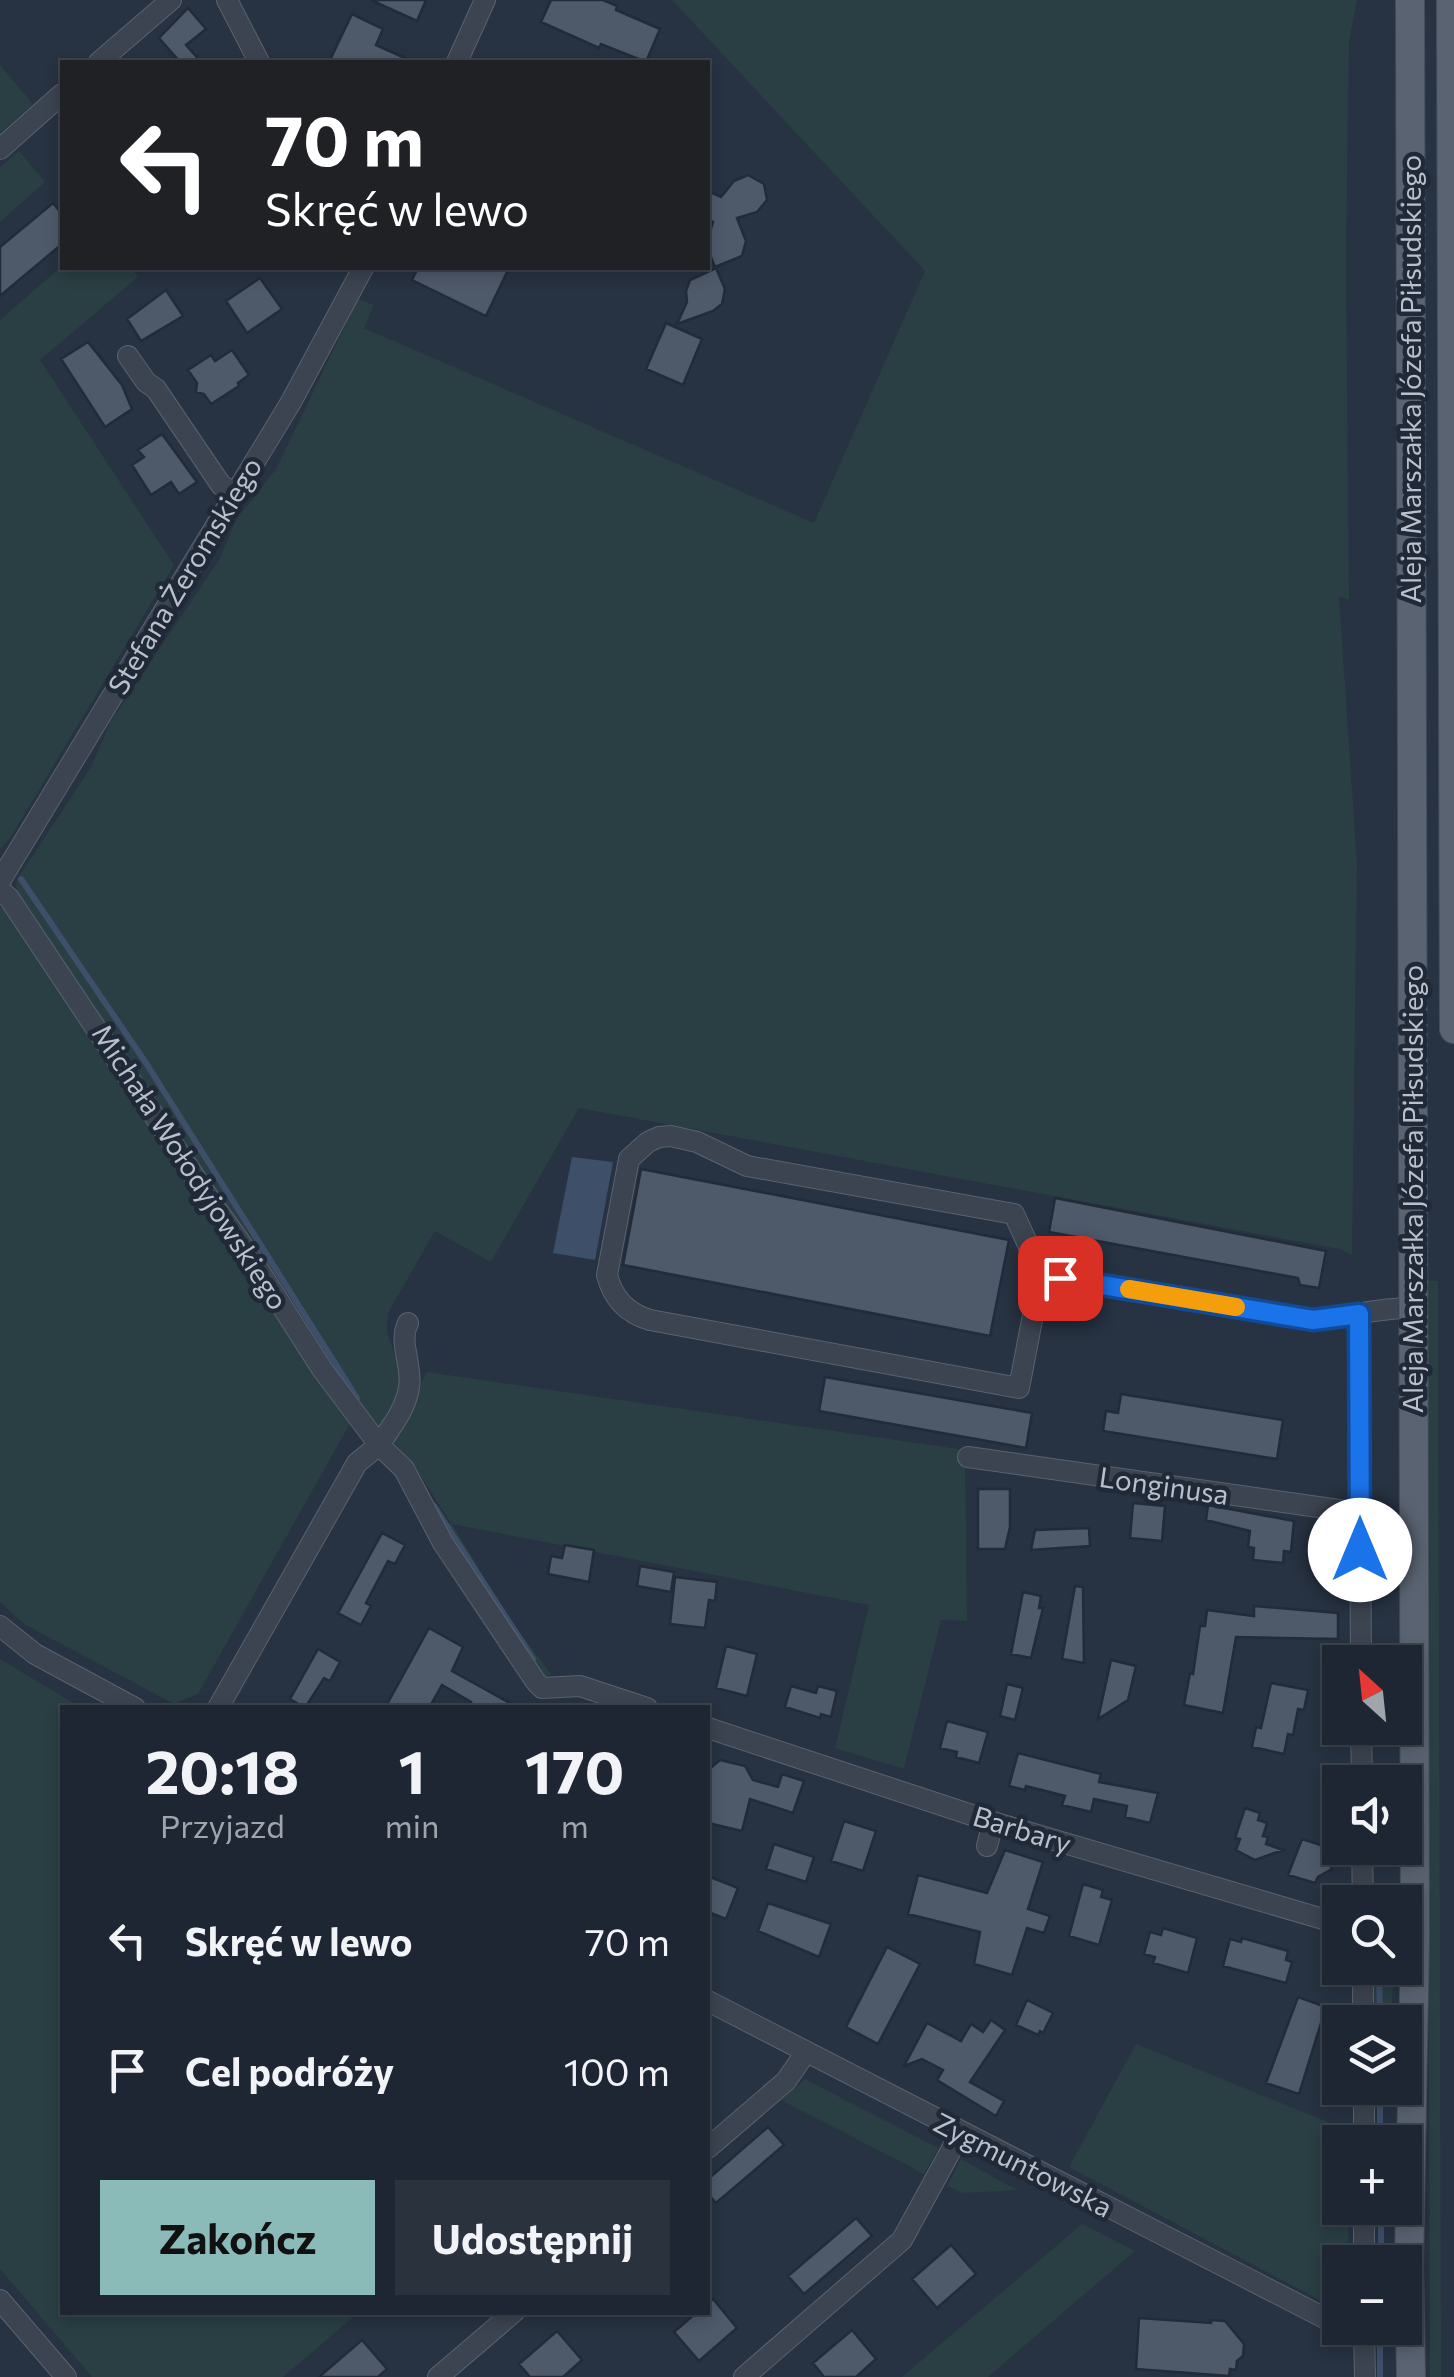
<!DOCTYPE html>
<html lang="pl">
<head>
<meta charset="utf-8">
<style>
	:root { --surface:#1d2632; --page:#2a323e; --text:#f1f3f6; --muted:#a0a5ac; --line:#3b434d; --accent:#8bbbb9 }
	body { margin:0; font-family:Commissioner,sans-serif; background:var(--page); color:var(--text); height:100vh; display:flex; flex-direction:column; font-size:38px; white-space:nowrap }
	* { box-sizing:border-box; margin:0 }
	p { font-size:32px; color:var(--muted) }
	.icon { flex:none; width:55px; height:55px; fill:none; stroke:currentColor; stroke-width:2; stroke-linecap:round; stroke-linejoin:round }
	.map { position:relative; flex:1; overflow:hidden }
	.side { position:absolute; left:60px; top:1705px; width:650px; height:610px; display:flex; flex-direction:column; background:var(--surface); border-radius:0px; box-shadow:0 5px 15px #0003,0 0 0 2px var(--line) }
	.side>* { flex:none }
	.hud { position:absolute; left:60px; top:60px; width:650px; height:210px; border-radius:0px; box-shadow:0 5px 15px #0003,0 0 0 2px var(--line); background:#202124; color:#fff; overflow:hidden }
	.needle { width:65px; rotate:333deg }
	.fabs { position:absolute; left:1322px; top:1645px; display:grid; gap:20px }
	.fabs a { display:grid; place-items:center; width:100px; height:100px; border-radius:0px; background:var(--surface); box-shadow:0 5px 15px #0003,0 0 0 2px var(--line); font-size:50px }
	.pin { position:absolute; display:grid; place-items:center; width:85px; height:85px; color:#fff; margin:-42px; border-radius:20px; box-shadow:0 5px 15px #0006 }
	.me { position:absolute; width:110px; margin:-55px; rotate:0deg; stroke-linejoin:round; filter:drop-shadow(0 0 8px #0008) }
	.turn { display:flex; align-items:center; gap:35px; height:210px; padding:0 40px; font-size:45px }
	.turn .icon { width:130px; height:130px; stroke-width:2.5 }
	.turn b { display:block; font-size:70px; line-height:85px }
	.eta { display:flex; justify-content:space-evenly; align-items:center; height:170px; text-align:center }
	.eta b { font-size:60px; font-weight:700; line-height:70px }
	.action { display:flex; gap:20px; margin-top:auto; padding:20px 40px }
	.action a { flex:1; height:115px; border-radius:0px; background:var(--accent); color:#111; font-size:40px; font-weight:700; line-height:115px; text-align:center }
	.action a+a { background:var(--page); color:var(--text) }
	ul { padding:0; list-style:none }
	li { display:flex; align-items:center; gap:30px; height:130px; padding:0 40px }
	li div { flex:1 }
	li b { display:block; font-size:38px }
	li em { font-style:normal }
	.map>svg:first-child { display:block }
	.green { fill:#293f43 }
	.water { fill:#3e4f6a }
	.lines { fill:none; stroke-linecap:round; stroke-linejoin:round }
	.stream { stroke:#3e4f6a; stroke-width:6 }
	.building { fill:#4e596a; stroke:#222b39; stroke-width:2.5 }
	.minor-casing { stroke:#5a626f; stroke-width:22 }
	.major-casing { stroke:#454d5b; stroke-width:30 }
	.minor { stroke:#3c4451; stroke-width:20 }
	.major { stroke:#5a6371; stroke-width:28 }
	.route-casing { stroke:#114b97; stroke-width:25 }
	.route { stroke:#1a73e8; stroke-width:18 }
	.slow { stroke:#f59e0b; stroke-width:18 }
	.labels { text-anchor:middle; stroke-width:9; stroke-linejoin:round; paint-order:stroke }
	.street-label { font-size:28px; fill:#b9bfcb; stroke:#202937 }
</style>
</head>
<body>
<div class="map">
<svg width="1454" height="2377" viewBox="0 0 1454 2377">
	<rect width="100%" height="100%" fill="#273242"/>
	<path class="green" d="M672 0H1357L1349 42 1346 261 1349 600 1339 596 1357 864 1352 1255 1339 1249 579 1108 491 1262 435 1231 388 1313 387 1332 401 1373 403 1387 382 1431 371 1429 18 900 16 881 91 767 111 721 219 560 236 520 276 469 358 299 374 305 364 328 814 523 925 271Z
		M0 65 33 104 0 133Z
		M19 151 45 182 0 222V167Z
		M62 266 131 268 138 277 40 360 174 565 9 840 0 849V320Z
		M6 906 352 1420 198 1694 174 1704 24 1624 0 1602V908Z
		M1426 1280 1438 1281 1441 2377H1430Z
		M427 1372 965 1450 967 1621 941 1620 904 1769 835 1748 869 1605 452 1524 507 1615 551 1674 542 1679 443 1529 451 1523 413 1464 391 1439Z
		M0 1659 80 1707 62 1708V2312L358 2313 283 2377H92L0 2269Z
		M1374 1968 1394 1969 1391 2022H1374Z
		M1136 2044 1343 2128 1340 2208H1348L1349 2262H1340V2306L1329 2305 1069 2167Z
		M805 2079 938 2148 924 2174 781 2100Z
		M961 2159 1017 2190 963 2193 947 2186Z
		M1082 2224 1135 2251 988 2377H902Z"/>
	<path class="water" d="M572 1157 613 1162 595 1260 553 1253Z"/>
	<g class="lines">
		<path class="stream" d="M21 879 146 1063 357 1398
			M434 1506 533 1659
			M1379 1972 1380 2022
			M1380 2088V2142
			M1381 2208V2262
			M1380 2377V2328"/>
	</g>
	<path class="building" d="M371 0H426L417 21Z
		M551 0H603L617 6 616 10 660 29 646 62 601 44 599 48 541 22Z
		M188 8 206 29 186 45 201 62H180L159 38Z
		M352 14 383 29 376 45 414 62H329Z
		M748 175 764 184 767 200 757 212 737 218 746 241 742 256 715 267 708 250V237L713 222 708 219V191L721 197 734 181Z
		M53 203 62 214V244L0 296V247Z
		M418 268H509L486 316 412 280Z
		M716 268 725 289 722 304 713 311 677 324 687 302 686 291 690 280Z
		M260 278 282 309 247 333 226 301Z
		M166 290 183 316 141 341 127 319Z
		M666 323 702 339 683 385 646 369Z
		M88 342 122 385 132 409 105 427 61 359Z
		M232 350 249 375 238 383 239 386 211 404 204 394 196 392 197 383 188 370 211 355 215 361Z
		M162 434 197 482 179 494 171 482 151 495 132 465 144 457 138 450Z
		M641 1169 1009 1240 990 1336 623 1265Z
		M1055 1198 1326 1251 1319 1288 1300 1285 1298 1278 1049 1232Z
		M825 1377 1032 1413 1026 1448 819 1411Z
		M1121 1394 1283 1420 1277 1459 1103 1431 1106 1411 1118 1413Z
		M978 1489H1010V1527L1005 1549H978Z
		M1133 1503 1165 1506 1162 1541 1130 1538Z
		M1208 1505 1294 1521 1291 1552 1284 1551 1283 1563 1253 1560 1254 1548 1248 1547 1250 1531 1206 1520Z
		M1089 1528 1090 1546 1031 1550 1035 1530Z
		M382 1533 405 1545 395 1564 388 1561 366 1603 371 1606 361 1625 338 1613Z
		M565 1545 594 1550 589 1582 548 1574 551 1556 562 1558Z
		M640 1566 674 1572 671 1592 637 1586Z
		M675 1577 717 1582 715 1601 709 1600 705 1628 670 1624Z
		M1075 1586 1083 1587 1084 1663 1062 1659Z
		M1023 1592 1041 1596 1039 1608H1043L1031 1658 1011 1654Z
		M1254 1606 1338 1613V1639L1236 1637 1223 1713 1184 1705 1190 1673 1193 1674 1200 1626H1205L1207 1610 1254 1616Z
		M429 1628 463 1647 452 1671 519 1708H468L471 1702 442 1685 429 1708H385Z
		M726 1646 757 1654 747 1696 716 1688Z
		M318 1649 340 1662 330 1681 324 1678 305 1708 290 1699Z
		M1111 1660 1136 1666 1128 1700 1098 1719Z
		M1271 1683 1308 1690 1304 1710 1298 1709 1293 1735 1288 1734 1284 1754 1252 1747 1256 1727 1261 1728Z
		M1007 1684 1023 1688 1015 1720 1000 1716Z
		M791 1686 816 1693 818 1686 837 1691 831 1717 821 1714 820 1718 785 1707Z
		M947 1721 988 1732 979 1763 956 1757 957 1752 940 1748Z
		M1018 1753 1101 1774 1099 1782 1158 1793 1150 1823 1125 1817 1127 1806 1094 1799 1091 1812 1062 1805 1065 1796 1026 1786 1025 1790 1009 1786Z
		M720 1760 745 1766 753 1780 778 1787 782 1774 804 1781 793 1813 750 1799 742 1831 708 1823V1770Z
		M1245 1808 1260 1813 1258 1820 1267 1823 1263 1836 1268 1837 1266 1844 1283 1850 1255 1860 1236 1850 1240 1839 1235 1838Z
		M844 1821 876 1831 863 1871 831 1861Z
		M1302 1839 1327 1847 1324 1856 1332 1869 1318 1877 1315 1883 1288 1875Z
		M774 1844 814 1857 806 1882 766 1869Z
		M1005 1850 1043 1862 1028 1909 1050 1916 1044 1933 1027 1928 1012 1975 974 1964 980 1932 908 1914 918 1875 987 1893Z
		M708 1876 738 1888 726 1919 708 1912Z
		M1083 1884 1103 1890 1101 1897 1112 1900 1099 1945 1069 1936Z
		M768 1903 831 1924 819 1957 758 1931Z
		M1163 1928 1197 1938 1188 1973 1153 1963 1155 1957 1144 1954 1150 1932 1161 1935Z
		M1242 1938 1288 1951 1286 1960 1292 1962 1286 1983 1223 1966 1230 1939 1241 1942Z
		M887 1947 920 1964 878 2044 846 2027Z
		M1298 1997 1326 2007 1299 2094 1266 2083Z
		M1027 2000 1053 2013 1043 2033 1040 2031 1038 2035 1016 2025Z
		M991 2020 1005 2030 970 2082 1004 2101 996 2116 937 2080 943 2070 922 2059 904 2066 927 2023 961 2041 971 2024 983 2032Z
		M768 2127 784 2145 716 2203 708 2194V2179Z
		M856 2218 872 2236 804 2294 788 2276Z
		M951 2245 976 2274 937 2308 912 2279Z
		M713 2299 737 2328 699 2361 674 2332 697 2312H708V2303Z
		M1139 2318 1211 2323V2320L1225 2321 1244 2344 1243 2356 1237 2361 1236 2370 1230 2369 1229 2376 1136 2369Z
		M852 2330 876 2359 856 2377H824L813 2363Z
		M557 2331 582 2360 563 2377H530L519 2364Z
		M362 2340 387 2369 378 2377H319Z"/>
	<g class="lines">
		<g class="minor-casing">
			<path id="minor" d="M227 0 259 62
				M99 62 171 0
				M457 62 485 0
				M0 149 62 94
				M128 356 146 382 156 389 221 485 235 493
				M0 881 291 402 363 268
				M0 890 9 898 215 1207 248 1253 322 1369 379 1445C391 1427 406 1409 409 1387 413 1366 398 1342 408 1323
				M1041 1273 1019 1388 650 1320C627 1313 613 1299 607 1275L629 1159 648 1142 659 1137 671 1136 697 1142 747 1166 1014 1214 1041 1273 1059 1277 1313 1320C1347 1318 1379 1307 1413 1308
				M1359 1313 1361 1662
				M968 1457 1360 1513
				M0 1626 35 1654 135 1708
				M218 1708 357 1463 379 1445 404 1469 443 1543 536 1682 542 1688 580 1686 647 1708
				M708 1728 993 1822 1340 1924
				M1361 1728 1362 1782
				M987 1846 993 1822
				M1362 1848 1363 1902
				M1363 1968V2022
				M708 2001 1340 2326
				M1364 2088V2142
				M708 2148 786 2081 806 2052
				M1364 2208V2262
				M0 2300 66 2377
				M1364 2328 1365 2377
				M438 2377 514 2312
				M744 2377 902 2240 961 2132"/>
		</g>
		<g class="major-casing">
			<path id="major" d="M1410 0 1415 1938 1409 2264 1411 2377
				M1451 0 1454 1029"/>
		</g>
		<use href="#minor" class="minor"/>
		<use href="#major" class="major"/>
	</g>
	<g class="lines">
		<g class="route-casing">
			<path id="route" d="M1060 1278 1313 1320 1359 1314 1360 1550"/>
		</g>
		<use href="#route" class="route"/>
		<path class="slow" d="M1129 1289 1236 1307"/>
	</g>
	<g class="labels">
		<g class="street-label">
			<text transform="translate(1411 379) rotate(-90)" y="10">Aleja Marszałka Józefa Piłsudskiego</text>
			<text transform="translate(185 576) rotate(-59)" y="10">Stefana Żeromskiego</text>
			<text transform="translate(190 1167) rotate(57)" y="10">Michała Wołodyjowskiego</text>
			<text transform="translate(1413 1189) rotate(-90)" y="10">Aleja Marszałka Józefa Piłsudskiego</text>
			<text transform="translate(1164 1486) rotate(8)" y="10">Longinusa</text>
			<text transform="translate(1022 1830) rotate(17)" y="10">Barbary</text>
			<text transform="translate(1023 2165) rotate(27)" y="10">Zygmuntowska</text>
		</g>
	</g>
</svg>
<div class="fabs">
<a><svg class="needle" viewBox="-14 -14 28 28"><path d="M0-13l5 13h-10z" fill="#e53935"/><path d="M0 13l5-13h-10z" fill="#a0a5ac"/></svg></a>
<a><svg class="icon" aria-label="sound" viewBox="0 0 24 24"><path d="M4 9h4l5-4v14l-5-4H4zM17 9q2 3 0 6"/></svg></a>
<a><svg class="icon" aria-label="search" viewBox="0 0 24 24"><circle cx="10" cy="10" r="6"/><path d="M15 15l6 6"/></svg></a>
<a><svg class="icon" aria-label="layers" viewBox="0 0 24 24"><path d="M12 4l9 5-9 5-9-5zM3 14l9 5 9-5"/></svg></a>
<a>+</a>
<a>−</a>
</div>
<div class="pin" style="left:1060px;top:1278px;background:#d93025"><svg class="icon" aria-label="arrive" viewBox="0 0 24 24"><path d="M6 21V4h12l-3 4 3 4H6"/></svg></div>
<svg class="me" style="left:1360px;top:1550px" viewBox="-20 -20 40 40"><circle r="19" fill="#fff"/><path d="M0-13L10 11 0 6-10 11z" fill="#1a73e8"/></svg>
<div class="hud">
<div class="turn"><svg class="icon" aria-label="left" viewBox="0 0 24 24"><path d="M17 20v-9H6M10 6l-5 5 5 5"/></svg><div><b>70 m</b>Skręć w lewo</div></div>
</div>
<section class="side">
<div class="eta">
<div><b>20:18</b><p>Przyjazd</p></div>
<div><b>1</b><p>min</p></div>
<div><b>170</b><p>m</p></div>
</div>
<ul>
<li><svg class="icon" aria-label="left" viewBox="0 0 24 24"><path d="M17 20v-9H6M10 6l-5 5 5 5"/></svg><div><b>Skręć w lewo</b></div><em>70 m</em></li>
<li><svg class="icon" aria-label="arrive" viewBox="0 0 24 24"><path d="M6 21V4h12l-3 4 3 4H6"/></svg><div><b>Cel podróży</b></div><em>100 m</em></li>
</ul>
<div class="action"><a>Zakończ</a><a>Udostępnij</a></div>
</section>
</div>
</body>
</html>
